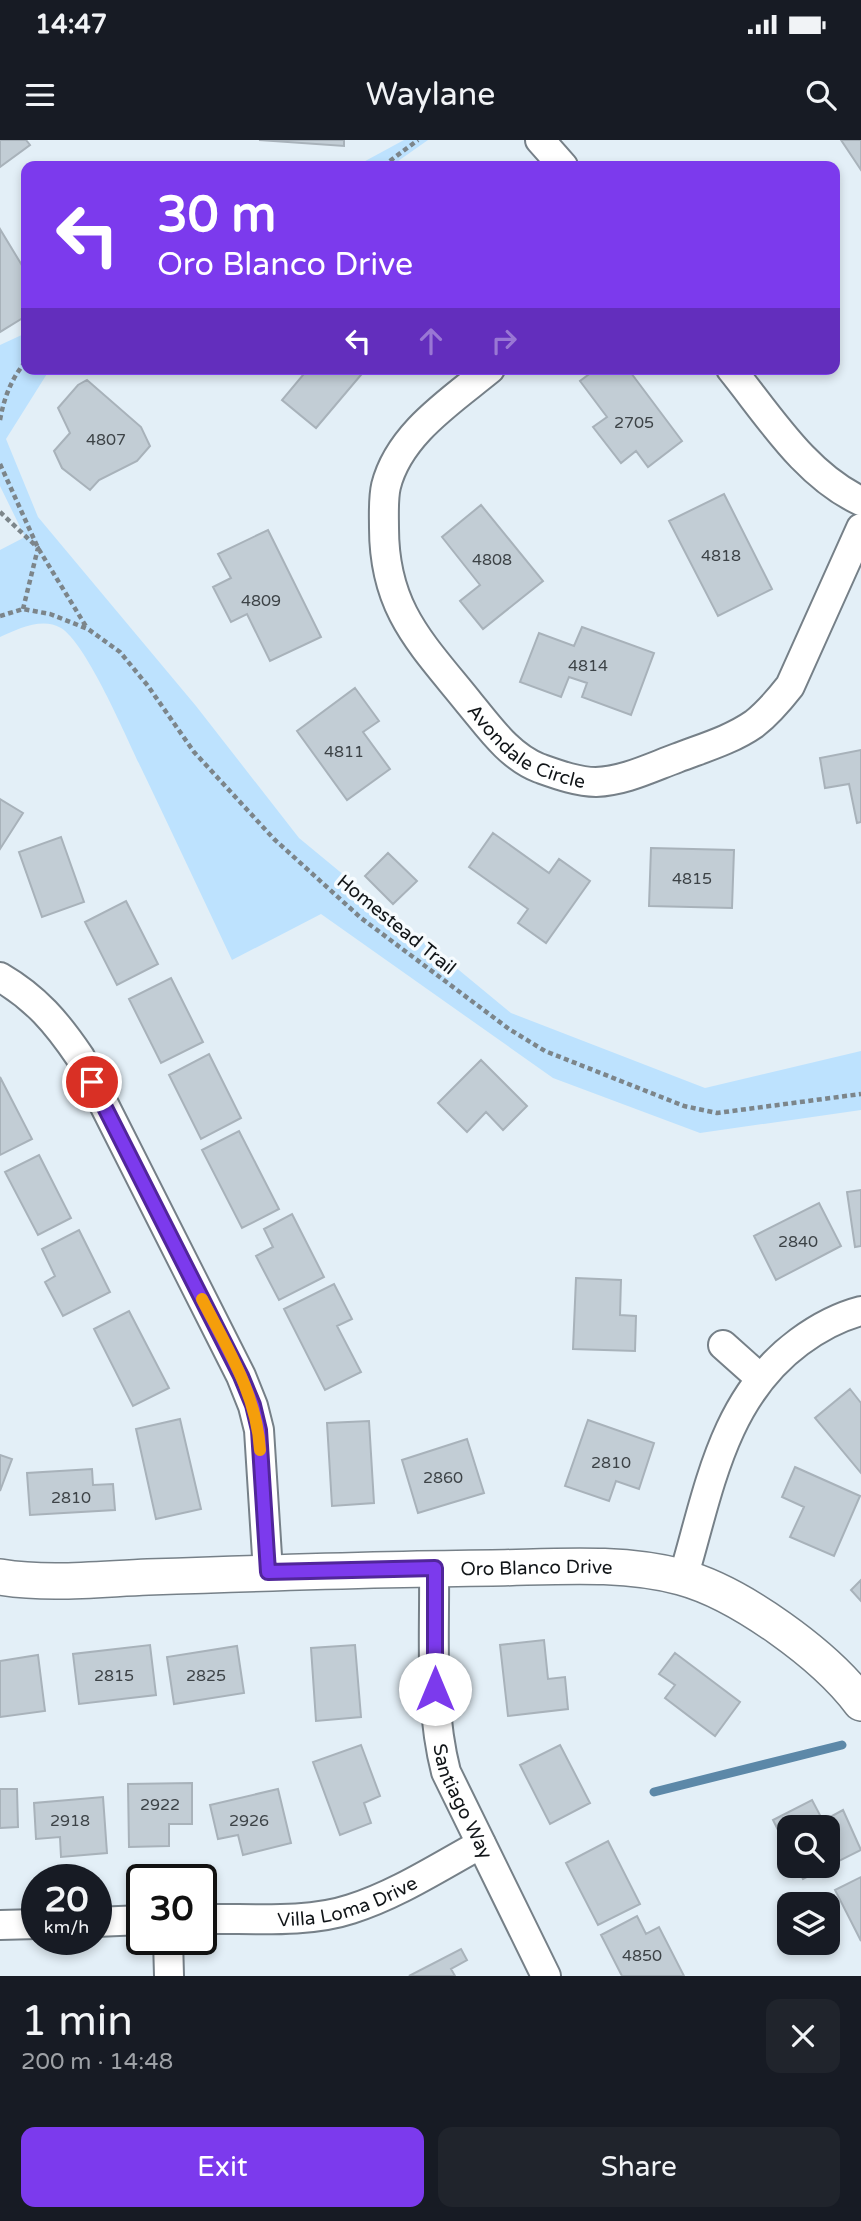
<!DOCTYPE html>
<html lang="en">
<head>
<meta charset="utf-8">
<style>
	:root { --surface:#171b24; --page:#20242c; --text:#f1f3f6; --muted:#9ea1a6; --accent:#7c3aed }
	body { margin:0; font-family:"Varela Round",sans-serif; background:var(--page); color:var(--text); height:100vh; display:flex; flex-direction:column; font-size:26px; white-space:nowrap }
	* { box-sizing:border-box; margin:0 }
	p { font-size:23px; color:var(--muted) }
	.icon { flex:none; width:38px; height:38px; fill:none; stroke:currentColor; stroke-width:2; stroke-linecap:round; stroke-linejoin:round }
	.map { position:relative; height:1836px; overflow:hidden }
	.details { display:flex; flex-direction:column; background:var(--surface); flex:1 }
	.details>* { flex:none }
	.guide { position:absolute; left:21px; top:21px; width:819px; height:214px; border-radius:14px; box-shadow:0 4px 10px #0003; background:#7c3aed; color:#fff; overflow:hidden }
	.buttons { position:absolute; left:777px; top:1675px; display:grid; gap:14px }
	.buttons a { display:grid; place-items:center; width:63px; height:63px; border-radius:14px; background:var(--surface); box-shadow:0 4px 10px #0003; font-size:35px }
	.speed { position:absolute; left:21px; top:1724px; display:flex; gap:14px; font-size:35px; font-weight:700; text-align:center }
	.speed>* { display:grid; place-content:center; width:91px; height:91px; border-radius:50%; background:var(--surface); box-shadow:0 4px 10px #0003; line-height:1 }
	.speed small { font-size:18px; font-weight:400 }
	.speed .limit { border:4px solid #111; border-radius:10px; background:#fff; color:#111 }
	.pin { position:absolute; display:grid; place-items:center; width:60px; height:60px; color:#fff; margin:-30px; border:4px solid #fff; border-radius:50%; box-shadow:0 2px 7px #0007 }
	.me { position:absolute; width:77px; margin:-38px; rotate:0deg; stroke-linejoin:round; filter:drop-shadow(0 0 5px #0008) }
	.turn { display:flex; align-items:center; gap:24px; height:147px; padding:0 21px; font-size:32px }
	.turn .icon { width:91px; height:91px; stroke-width:2.5 }
	.turn b { display:block; font-size:49px; line-height:60px }
	.lanes { display:flex; align-items:center; height:66px; padding:0 21px; background:#0003; justify-content:center; gap:35px; direction:ltr }
	.lanes .off { opacity:.35 }
	.round { display:grid; place-items:center; flex:none; width:74px; height:74px; border-radius:14px; background:var(--page) }
	.summary { display:flex; align-items:center; justify-content:space-between; height:119px; padding:0 21px }
	h1 { font-size:42px; font-weight:600; line-height:52px }
	.primary-button { display:flex; gap:14px; margin-top:auto; padding:14px 21px }
	.primary-button a { flex:1; height:80px; border-radius:14px; background:var(--accent); color:#fff; font-size:28px; font-weight:600; line-height:80px; text-align:center }
	.primary-button a+a { background:var(--page); color:var(--text) }
	.status { display:flex; justify-content:space-between; align-items:center; height:49px; padding:0 35px; background:var(--surface); direction:ltr }
	.status svg { height:19px; fill:currentColor }
	header { display:flex; justify-content:space-between; align-items:center; height:91px; padding:0 21px; background:var(--surface); font-size:32px; font-weight:600 }
	.map>svg:first-child { display:block }
	.green { fill:#bde2fe }
	.lines { fill:none; stroke-linecap:round; stroke-linejoin:round }
	.stream { stroke:#5c88a8; stroke-width:9 }
	.building { fill:#c2cdd5; stroke:#a8b2ba; stroke-width:2 }
	.minor-casing { stroke:#768088; stroke-width:32 }
	.tertiary-casing { stroke:#768088; stroke-width:38 }
	.path { stroke:#7c858a; stroke-width:4.5; stroke-dasharray:5 3.5; stroke-linecap:butt }
	.minor { stroke:#fff; stroke-width:28 }
	.tertiary { stroke:#fff; stroke-width:35 }
	.route-casing { stroke:#51269a; stroke-width:18 }
	.route { stroke:#7c3aed; stroke-width:12 }
	.slow { stroke:#f59e0b; stroke-width:12 }
	.labels { text-anchor:middle; stroke-width:7; stroke-linejoin:round; paint-order:stroke }
	.number-label { font-size:16px; fill:#3d4347 }
	.street-label { font-size:19px; fill:#111518; stroke:#f6fbfe }
</style>
</head>
<body>
<div class="status"><b>14:47</b><svg viewBox="0 0 49 12"><path d="M0 12V9h3v3zM5 12V6h3v6zM10 12V3h3v9zM15 12V0h3v12zM26 1h20v11H26zM47 4h2v5h-2z"/></svg></div>
<header><svg class="icon" aria-label="menu" viewBox="0 0 24 24"><path d="M4 6h16M4 12h16M4 18h16"/></svg>Waylane<svg class="icon" aria-label="search" viewBox="0 0 24 24"><circle cx="10" cy="10" r="6"/><path d="M15 15l6 6"/></svg></header>
<div class="map">
<svg width="861" height="1836" viewBox="0 0 861 1836">
	<rect width="100%" height="100%" fill="#e3eff7"/>
	<path class="green" d="M404 0H428L391 26H356Z
		M26 193V229H50L6 299 38 377 196 566 299 698 511 873 705 948 861 911V970L700 993 553 938 321 774 232 820C203 758 174 697 145 636 129 604 88 505 61 488 42 477 18 489 0 497V410L25 397 0 346V205Z"/>
	<g class="lines">
		<path class="stream" d="M654 1652 842 1605"/>
	</g>
	<path class="building" d="M0 0H26L30 5 0 27Z
		M259 0H344V6Z
		M841 0H861V30Z
		M0 89 26 132V176L0 192Z
		M308 229H366L316 288 282 260Z
		M596 229H628L682 301 648 327 636 311 621 323 593 287 607 277 580 241Z
		M87 240 141 287 150 306 137 321 99 340 90 350 62 328 54 311 70 293 58 268 78 245Z
		M724 354 772 449 718 476 669 381Z
		M481 365 543 441 483 489 460 461 480 445 442 397Z
		M268 390 321 497 270 521 247 474 231 482 213 447 231 438 218 414Z
		M582 487 654 513 631 575 582 557 587 543 569 537 561 557 520 542 539 493 574 506Z
		M355 548 379 581 363 592 390 629 347 660 297 591Z
		M861 610V682L857 683 849 644 825 648 820 618Z
		M0 659 23 673 0 709Z
		M493 693 549 733 559 719 590 741 546 803 518 783 528 769 469 727Z
		M61 697 84 762 42 777 19 712Z
		M651 708 734 710 732 768 649 766Z
		M388 713 417 741 393 764 365 736Z
		M126 761 158 824 117 845 85 782Z
		M171 838 203 902 161 923 129 859Z
		M209 914 241 978 201 999 169 935Z
		M481 920 527 966 503 990 486 972 467 992 438 963Z
		M0 937 32 999 0 1015Z
		M239 991 279 1069 242 1088 202 1010Z
		M39 1015 71 1078 38 1095 5 1032Z
		M861 1050V1106L855 1107 847 1052Z
		M819 1063 841 1106 776 1140 754 1096Z
		M292 1074 324 1137 279 1160 256 1116 273 1107 264 1089Z
		M79 1090 110 1152 63 1176 45 1142 55 1136 42 1109Z
		M576 1138 621 1140 620 1175 636 1176 635 1211 573 1209Z
		M334 1144 352 1179 337 1186 361 1232 325 1250 284 1169Z
		M129 1171 169 1248 133 1266 94 1189Z
		M850 1249 861 1263V1333L815 1278Z
		M180 1279 201 1369 156 1379 136 1289Z
		M588 1280 654 1303 639 1349 616 1341 609 1361 565 1346Z
		M369 1281 374 1363 332 1366 327 1283Z
		M467 1299 484 1353 418 1373 402 1320Z
		M0 1315 12 1319 0 1351Z
		M795 1327 860 1356 834 1416 790 1397 804 1367 782 1357Z
		M92 1329 93 1345 113 1344 115 1370 30 1375 27 1333Z
		M861 1440V1461L851 1450Z
		M544 1500 548 1539 565 1537 568 1569 508 1576 500 1505Z
		M150 1505 156 1555 79 1564 73 1514Z
		M355 1505 361 1577 316 1581 311 1508Z
		M237 1506 244 1553 174 1564 167 1517Z
		M675 1513 740 1562 715 1596 665 1558 675 1545 659 1534Z
		M38 1515 45 1571 0 1577V1521Z
		M361 1605 380 1656 364 1663 371 1683 340 1695 313 1622Z
		M560 1605 590 1663 550 1684 520 1625Z
		M192 1643V1684H169V1706L129 1707 128 1644Z
		M0 1649H17L18 1687 0 1688Z
		M278 1649 291 1703 243 1715 238 1695 218 1699 210 1665Z
		M103 1657 107 1713 61 1717 60 1697 36 1699 34 1663Z
		M812 1660 823 1681 843 1670 861 1710 803 1739 796 1726H828V1687H789V1712L773 1680Z
		M608 1701 640 1764 598 1785 566 1723Z
		M861 1737V1801L835 1750Z
		M637 1776 646 1794 659 1787 684 1836H622L601 1795Z
		M461 1809 467 1820 451 1829 455 1836H409Z"/>
	<g class="lines">
		<g class="minor-casing">
			<g id="minor">
				<path d="M540 0 563 26"/>
				<path id="s1" d="M490 229C451 261 399 294 386 346 383 359 384 375 384 388 384 470 422 504 470 564 490 588 509 616 539 628 556 634 577 642 596 642 624 641 650 628 677 618 703 608 731 600 754 584 768 573 779 560 790 546L861 388"/>
				<path d="M731 229C769 276 805 335 861 361"/>
				<path d="M0 837C36 858 57 883 80 917L241 1236 253 1266 259 1290 268 1432"/>
				<path d="M723 1205 760 1238"/>
				<path id="s2" d="M434 1428C435 1496 429 1566 446 1632L546 1836"/>
				<path d="M683 1438C709 1351 722 1259 799 1202 818 1188 838 1177 861 1171"/>
				<path id="s3" d="M201 1779C249 1778 306 1784 351 1769 396 1755 439 1727 481 1704"/>
				<path d="M96 1782 142 1780"/>
				<path d="M0 1785 37 1784"/>
				<path d="M168 1799 169 1836"/>
			</g>
		</g>
		<g class="tertiary-casing">
			<g id="tertiary">
				<path id="s4" d="M0 1437C48 1445 99 1439 148 1437 262 1433 377 1429 492 1428 554 1427 620 1421 681 1437 740 1453 825 1515 861 1563"/>
			</g>
		</g>
		<path class="path" d="M383 26 418 0
			M0 280C4 258 11 239 26 221
			M0 324 38 408 87 488
			M0 372 38 408 23 469
			M0 476 23 469 50 474 88 489 120 512 148 546 194 612 274 699 361 778 509 889 545 911 684 966 717 973 861 954"/>
		<use href="#minor" class="minor"/>
		<use href="#tertiary" class="tertiary"/>
	</g>
	<g class="lines">
		<g class="route-casing">
			<path id="route" d="M92 942 241 1236 253 1265 259 1290 268 1432 435 1428V1549"/>
		</g>
		<use href="#route" class="route"/>
		<path class="slow" d="M202 1159C227 1208 257 1255 260 1310"/>
	</g>
	<g class="labels">
		<g class="number-label">
			<text x="634" y="288">2705</text>
			<text x="106" y="305">4807</text>
			<text x="721" y="421">4818</text>
			<text x="492" y="425">4808</text>
			<text x="261" y="466">4809</text>
			<text x="588" y="531">4814</text>
			<text x="344" y="617">4811</text>
			<text x="692" y="744">4815</text>
			<text x="798" y="1107">2840</text>
			<text x="611" y="1328">2810</text>
			<text x="443" y="1343">2860</text>
			<text x="71" y="1363">2810</text>
			<text x="114" y="1541">2815</text>
			<text x="206" y="1541">2825</text>
			<text x="160" y="1670">2922</text>
			<text x="70" y="1686">2918</text>
			<text x="249" y="1686">2926</text>
			<text x="642" y="1821">4850</text>
		</g>
		<g class="street-label">
			<text dy="7" stroke="none"><textPath href="#s1" startOffset="476">Avondale Circle</textPath></text>
			<text transform="translate(397 784) rotate(39)" y="7">Homestead Trail</text>
			<text dy="7" stroke="none"><textPath href="#s4" startOffset="537">Oro Blanco Drive</textPath></text>
			<text dy="7" stroke="none"><textPath href="#s2" startOffset="238">Santiago Way</textPath></text>
			<text dy="7" stroke="none"><textPath href="#s3" startOffset="149">Villa Loma Drive</textPath></text>
		</g>
	</g>
</svg>
<div class="buttons">
<a><svg class="icon" aria-label="search" viewBox="0 0 24 24"><circle cx="10" cy="10" r="6"/><path d="M15 15l6 6"/></svg></a>
<a><svg class="icon" aria-label="layers" viewBox="0 0 24 24"><path d="M12 4l9 5-9 5-9-5zM3 14l9 5 9-5"/></svg></a>
</div>
<div class="speed"><div>20<small>km/h</small></div><div class="limit">30</div></div>
<div class="pin" style="left:92px;top:942px;background:#d93025"><svg class="icon" aria-label="arrive" viewBox="0 0 24 24"><path d="M6 21V4h12l-3 4 3 4H6"/></svg></div>
<svg class="me" style="left:435px;top:1549px" viewBox="-20 -20 40 40"><circle r="19" fill="#fff"/><path d="M0-13L10 11 0 6-10 11z" fill="#7c3aed"/></svg>
<div class="guide">
<div class="turn"><svg class="icon" aria-label="left" viewBox="0 0 24 24"><path d="M17 20v-9H6M10 6l-5 5 5 5"/></svg><div><b>30 m</b>Oro Blanco Drive</div></div>
<div class="lanes"><svg class="icon" aria-label="left" viewBox="0 0 24 24"><path d="M17 20v-9H6M10 6l-5 5 5 5"/></svg><svg class="icon off" aria-label="ahead" viewBox="0 0 24 24"><path d="M12 20V5M6 11l6-6 6 6"/></svg><svg class="icon off" aria-label="right" viewBox="0 0 24 24"><path d="M7 20v-9h11M14 6l5 5-5 5"/></svg></div>
</div>
</div>
<section class="details">
<div class="summary"><div><h1>1 min</h1><p>200 m · 14:48</p></div><a class="round"><svg class="icon" aria-label="close" viewBox="0 0 24 24"><path d="M6 6l12 12M18 6L6 18"/></svg></a></div>
<div class="primary-button"><a>Exit</a><a>Share</a></div>
</section>
</body>
</html>
